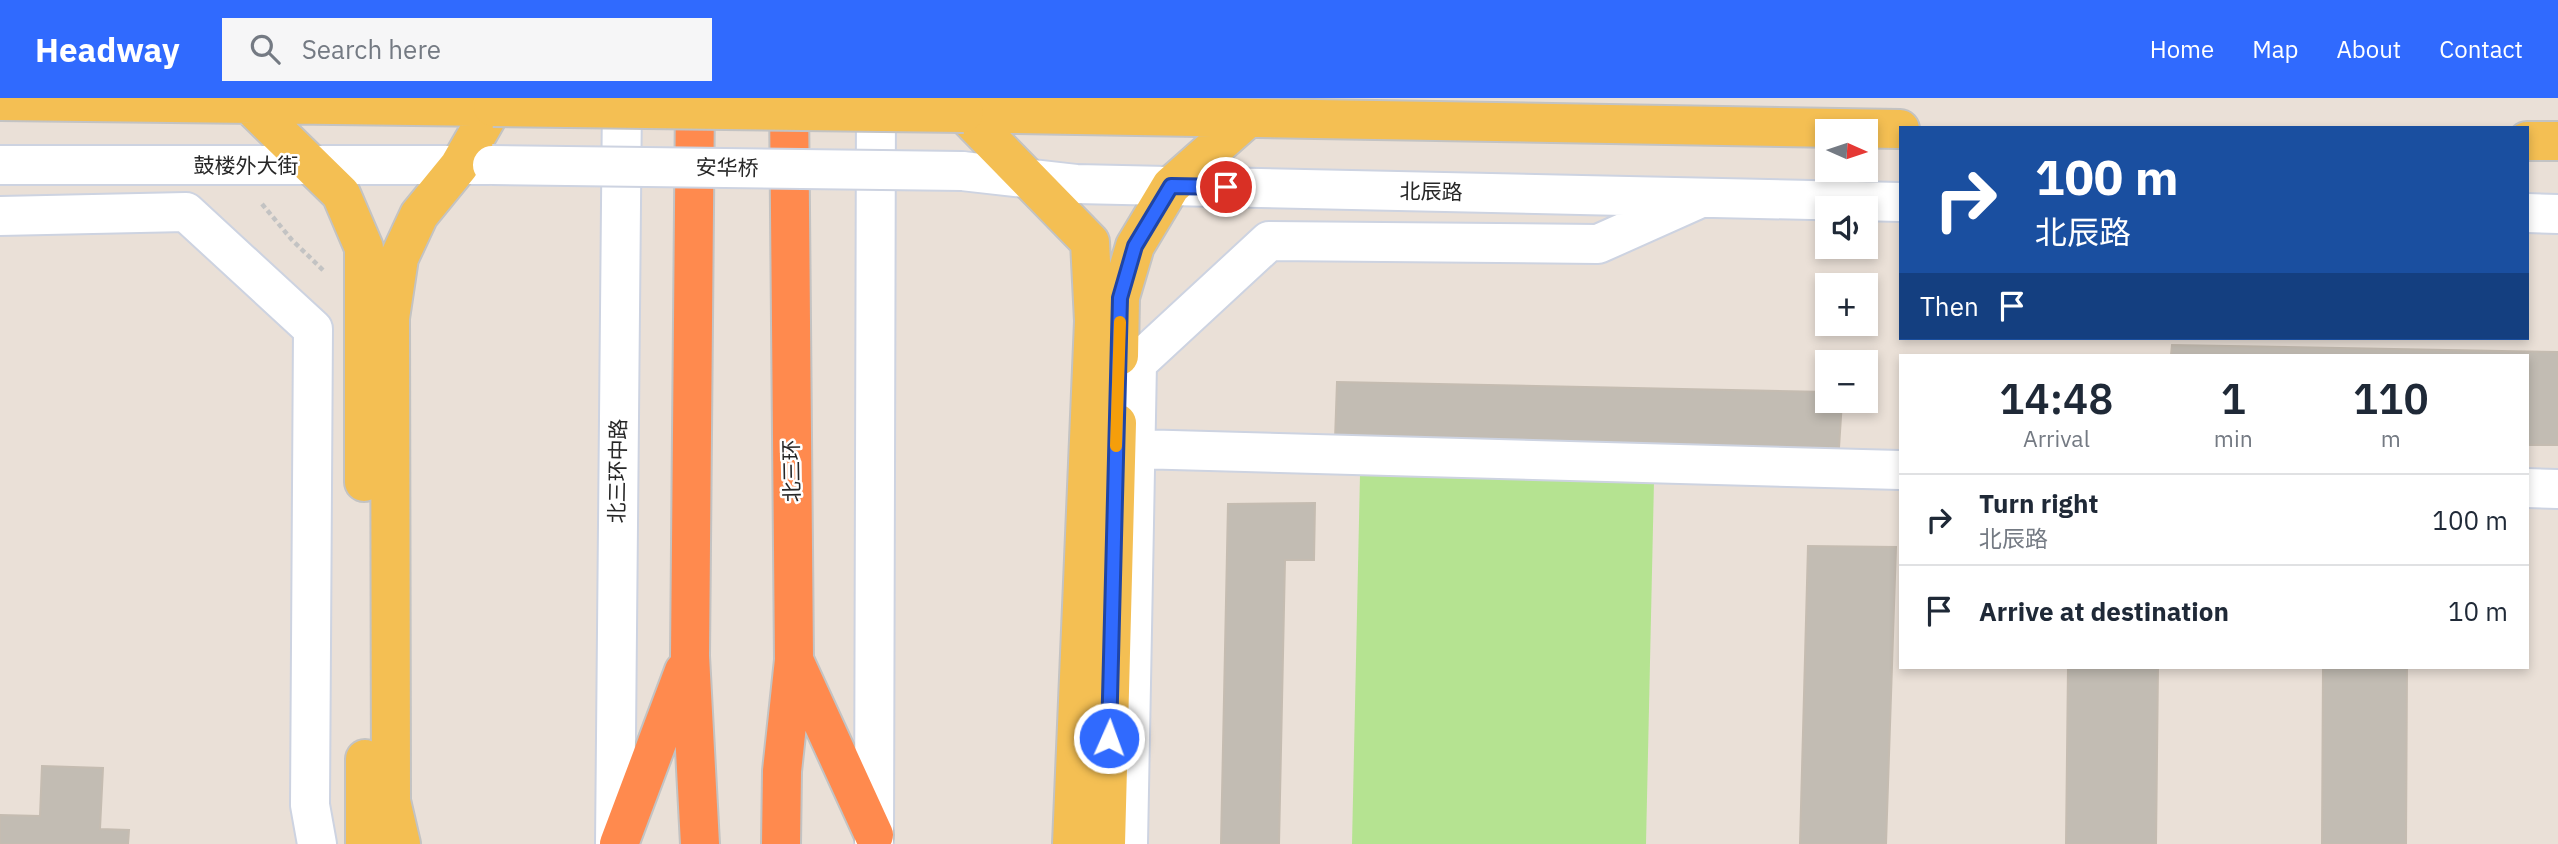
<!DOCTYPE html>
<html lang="en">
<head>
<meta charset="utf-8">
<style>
	:root { --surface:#fff; --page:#f6f6f7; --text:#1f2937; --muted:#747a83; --line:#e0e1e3; --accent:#306afe }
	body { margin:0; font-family:"IBM Plex Sans","Noto Sans SC",sans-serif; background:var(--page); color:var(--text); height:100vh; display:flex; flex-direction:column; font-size:26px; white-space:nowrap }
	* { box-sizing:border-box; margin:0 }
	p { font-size:23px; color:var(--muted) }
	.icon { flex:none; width:38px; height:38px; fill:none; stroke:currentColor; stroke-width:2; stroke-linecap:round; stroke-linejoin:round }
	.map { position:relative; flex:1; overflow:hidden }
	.sheet { position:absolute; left:1899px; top:256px; width:630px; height:315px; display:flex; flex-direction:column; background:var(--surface); border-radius:0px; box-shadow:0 4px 10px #0003 }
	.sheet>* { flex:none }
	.guide { position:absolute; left:1899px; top:28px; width:630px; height:214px; border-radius:0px; box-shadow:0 4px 10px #0003; background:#1a4fa0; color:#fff; overflow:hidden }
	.needle { width:46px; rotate:93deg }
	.fabs { position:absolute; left:1815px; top:21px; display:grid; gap:14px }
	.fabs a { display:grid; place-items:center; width:63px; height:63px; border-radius:0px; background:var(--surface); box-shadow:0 4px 10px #0003; font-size:35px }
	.pin { position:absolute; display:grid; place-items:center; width:60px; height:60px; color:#fff; margin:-30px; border:4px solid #fff; border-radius:50%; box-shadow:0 2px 7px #0007 }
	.me { position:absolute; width:77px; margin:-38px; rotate:2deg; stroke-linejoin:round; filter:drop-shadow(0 0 5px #0008) }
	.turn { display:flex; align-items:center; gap:24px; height:147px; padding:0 21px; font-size:32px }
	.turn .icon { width:91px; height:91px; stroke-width:2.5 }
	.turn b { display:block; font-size:49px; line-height:60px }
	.then { display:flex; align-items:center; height:66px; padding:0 21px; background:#0003; gap:14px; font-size:26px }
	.eta { display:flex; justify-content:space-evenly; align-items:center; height:119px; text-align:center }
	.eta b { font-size:42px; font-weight:600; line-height:49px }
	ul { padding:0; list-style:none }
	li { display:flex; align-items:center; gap:21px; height:91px; padding:0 21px; border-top:2px solid var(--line) }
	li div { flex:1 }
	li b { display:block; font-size:26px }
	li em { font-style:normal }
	header { display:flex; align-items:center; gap:42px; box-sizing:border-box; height:98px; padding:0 35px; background:var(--accent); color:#fff }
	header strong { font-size:33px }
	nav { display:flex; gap:38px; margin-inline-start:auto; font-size:24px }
	.search { width:490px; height:63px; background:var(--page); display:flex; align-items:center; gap:18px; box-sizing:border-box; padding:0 24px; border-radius:0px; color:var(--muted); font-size:26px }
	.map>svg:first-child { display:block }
	.green { fill:#b5e391 }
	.building { fill:#c2bcb3; stroke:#c5bcb1; stroke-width:2 }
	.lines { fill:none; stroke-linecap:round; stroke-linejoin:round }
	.minor-casing { stroke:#cdd3e1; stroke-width:42 }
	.major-casing { stroke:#c3c3c3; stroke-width:42 }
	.highway-casing { stroke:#c3c3c3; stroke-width:42 }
	.path { stroke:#c3c3c3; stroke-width:4.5; stroke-dasharray:5 3.5; stroke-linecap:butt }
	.minor { stroke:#fff; stroke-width:38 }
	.major { stroke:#f4bf53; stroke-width:38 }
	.highway { stroke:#ff8a4e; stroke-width:38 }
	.minor-bridge-casing { stroke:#cdd3e1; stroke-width:42; stroke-linecap:butt }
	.major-bridge-casing { stroke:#c3c3c3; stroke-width:42; stroke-linecap:butt }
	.minor-bridge { stroke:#fff; stroke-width:38 }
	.major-bridge { stroke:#f4bf53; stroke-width:38 }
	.route-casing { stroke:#1f45a5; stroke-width:18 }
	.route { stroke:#306afe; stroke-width:12 }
	.slow { stroke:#f59e0b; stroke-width:12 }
	.labels { text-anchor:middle; stroke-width:5; stroke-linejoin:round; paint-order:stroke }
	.street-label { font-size:21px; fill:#272727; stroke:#fff }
</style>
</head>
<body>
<header>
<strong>Headway</strong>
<div class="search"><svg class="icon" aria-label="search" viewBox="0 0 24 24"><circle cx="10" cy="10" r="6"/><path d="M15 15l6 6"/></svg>Search here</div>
<nav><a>Home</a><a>Map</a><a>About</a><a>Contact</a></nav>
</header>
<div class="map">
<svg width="2558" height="746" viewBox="0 0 2558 746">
	<rect width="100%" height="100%" fill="#eae0d7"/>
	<path class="green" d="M1360 376 1654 383 1646 746H1352Z"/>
	<path class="building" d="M2172 247 2558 254V347H2527V257H2171Z
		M1337 284 1827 294V303H1842L1839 350 1335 342Z
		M1315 405 1314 462H1285L1279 746H1221L1228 406Z
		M1808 448 1896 449 1886 746H1800Z
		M2068 569H2158L2156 746H2066Z
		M2323 569H2407L2406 746H2322Z
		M42 668 103 670 100 731 129 732 128 746H0V717L40 718Z"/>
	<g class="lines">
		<g class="minor-casing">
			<path id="minor" d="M0 67H488
				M962 73 1076 86 1900 104
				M2527 115 2558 116
				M0 118 186 114 313 231 310 707 317 746
				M1136 351 1900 372
				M2527 390 2558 391
				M874 743 876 0
				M615 746 622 0
				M1128 746 1137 265 1269 143 1598 146 1701 100"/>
		</g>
		<g class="major-casing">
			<path id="major" d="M0 3 493 9 459 68 419 117 399 160 390 220 391 703 401 746
				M249 6 341 96 364 150V384
				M964 15 1900 31
				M964 15 1090 144 1094 223 1072 746
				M2527 43H2558
				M1119 258 1120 199 1135 148 1171 88 1248 20
				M365 661V746
				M1106 746 1117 325"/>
		</g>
		<g class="highway-casing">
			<path id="highway" d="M695 0 690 558 700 746
				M794 562 874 737
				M619 746 684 573
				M781 746 782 673 794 562 789 0"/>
		</g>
		<path class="path" d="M262 106 292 142 325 174"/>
		<use href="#minor" class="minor"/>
		<use href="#major" class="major"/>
		<use href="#highway" class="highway"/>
		<g class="minor-bridge-casing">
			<path id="minor-bridge" d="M492 67 962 73"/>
		</g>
		<g class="major-bridge-casing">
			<path id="major-bridge" d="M493 9 964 15"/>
		</g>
		<use href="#minor-bridge" class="minor-bridge"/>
		<use href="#major-bridge" class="major-bridge"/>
	</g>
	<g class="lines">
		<g class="route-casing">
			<path id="route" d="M1109 640 1120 200 1135 148 1171 88 1226 89"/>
		</g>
		<use href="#route" class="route"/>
		<path class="slow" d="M1116 348 1120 224"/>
	</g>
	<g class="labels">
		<g class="street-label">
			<text x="246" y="75">鼓楼外大街</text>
			<text transform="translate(727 70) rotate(1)" y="7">安华桥</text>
			<text transform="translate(1431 94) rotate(1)" y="7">北辰路</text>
			<text transform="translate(618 373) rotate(-89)" y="7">北三环中路</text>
			<text transform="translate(792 373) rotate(-91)" y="7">北三环</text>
		</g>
	</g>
</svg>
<div class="fabs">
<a><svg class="needle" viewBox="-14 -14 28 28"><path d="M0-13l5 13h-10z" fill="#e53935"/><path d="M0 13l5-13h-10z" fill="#747a83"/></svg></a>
<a><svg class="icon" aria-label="sound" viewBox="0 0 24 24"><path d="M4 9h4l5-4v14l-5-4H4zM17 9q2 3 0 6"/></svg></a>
<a>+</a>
<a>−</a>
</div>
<div class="pin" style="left:1226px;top:89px;background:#d93025"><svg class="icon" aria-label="arrive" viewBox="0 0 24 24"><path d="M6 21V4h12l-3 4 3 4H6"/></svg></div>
<svg class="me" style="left:1109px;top:640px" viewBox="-20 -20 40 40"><circle r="17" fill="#306afe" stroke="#fff" stroke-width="3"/><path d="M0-11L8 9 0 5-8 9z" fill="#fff"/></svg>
<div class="guide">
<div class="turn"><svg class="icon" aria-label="right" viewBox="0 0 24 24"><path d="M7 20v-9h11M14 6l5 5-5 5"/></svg><div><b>100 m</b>北辰路</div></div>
<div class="then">Then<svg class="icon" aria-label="arrive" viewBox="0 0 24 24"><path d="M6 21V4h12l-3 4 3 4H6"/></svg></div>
</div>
<section class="sheet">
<div class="eta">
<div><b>14:48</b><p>Arrival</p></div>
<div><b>1</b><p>min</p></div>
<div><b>110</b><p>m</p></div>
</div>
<ul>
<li><svg class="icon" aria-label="right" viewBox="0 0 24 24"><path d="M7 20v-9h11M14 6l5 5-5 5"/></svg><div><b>Turn right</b><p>北辰路</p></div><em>100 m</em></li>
<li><svg class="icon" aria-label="arrive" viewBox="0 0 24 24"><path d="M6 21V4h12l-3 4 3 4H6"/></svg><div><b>Arrive at destination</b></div><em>10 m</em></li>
</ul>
</section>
</div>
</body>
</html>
